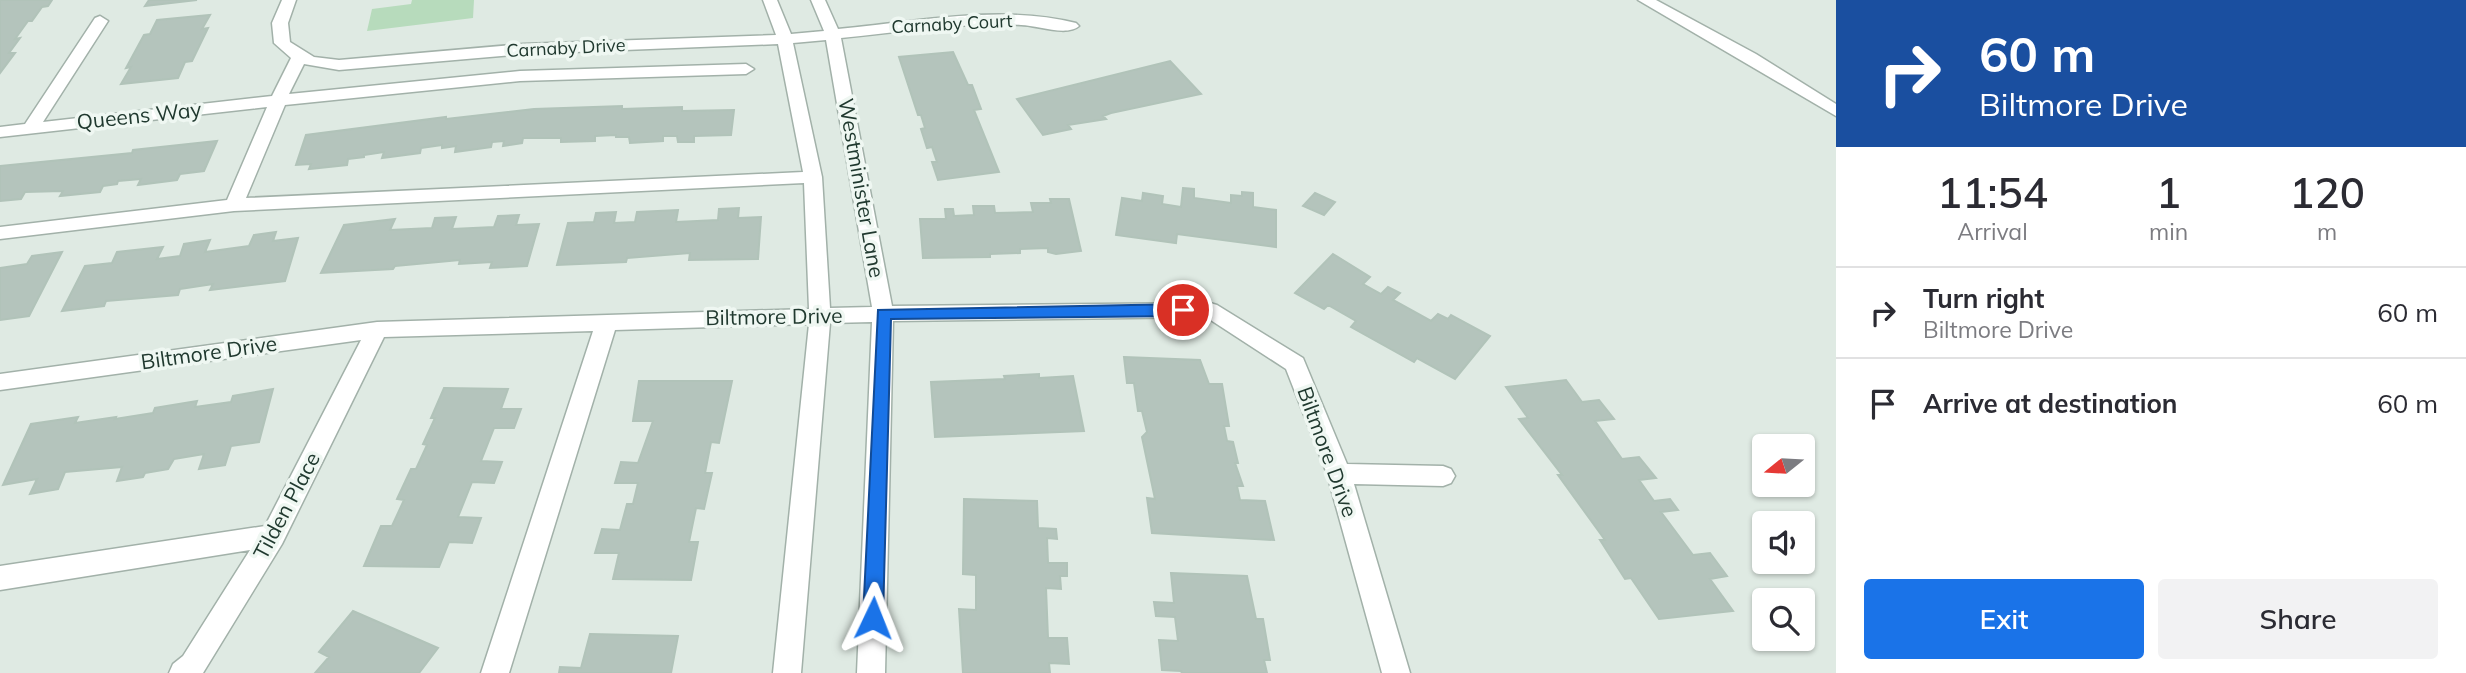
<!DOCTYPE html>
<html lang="en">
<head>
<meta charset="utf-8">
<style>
	:root { --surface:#fff; --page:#f2f2f3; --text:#2b2b33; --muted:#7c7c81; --line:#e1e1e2; --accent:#1a73e8 }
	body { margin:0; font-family:Mulish,sans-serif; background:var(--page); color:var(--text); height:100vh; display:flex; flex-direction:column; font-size:26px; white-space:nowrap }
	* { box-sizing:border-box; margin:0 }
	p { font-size:23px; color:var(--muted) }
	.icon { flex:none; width:38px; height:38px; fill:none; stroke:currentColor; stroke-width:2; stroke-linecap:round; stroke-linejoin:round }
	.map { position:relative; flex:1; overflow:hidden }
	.drawer { display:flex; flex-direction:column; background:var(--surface); width:630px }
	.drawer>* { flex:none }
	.guide { background:#1a4fa0; color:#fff; overflow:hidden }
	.needle { width:46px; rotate:252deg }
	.fabs { position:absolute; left:1752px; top:434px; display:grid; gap:14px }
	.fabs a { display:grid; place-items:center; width:63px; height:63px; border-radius:7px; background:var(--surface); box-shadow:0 2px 5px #0004; font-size:35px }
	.pin { position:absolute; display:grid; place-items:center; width:60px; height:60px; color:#fff; margin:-30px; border:4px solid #fff; border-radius:50%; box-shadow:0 2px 7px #0007 }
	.me { position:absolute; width:77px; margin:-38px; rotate:2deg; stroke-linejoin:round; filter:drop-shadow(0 0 5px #0008) }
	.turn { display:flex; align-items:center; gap:24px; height:147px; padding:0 28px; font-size:32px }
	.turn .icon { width:91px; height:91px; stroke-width:2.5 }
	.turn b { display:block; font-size:49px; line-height:60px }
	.eta { display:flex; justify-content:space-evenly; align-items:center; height:119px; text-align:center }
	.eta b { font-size:42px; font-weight:600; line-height:49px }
	.primary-button { display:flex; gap:14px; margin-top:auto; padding:14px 28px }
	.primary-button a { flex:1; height:80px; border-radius:7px; background:var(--accent); color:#fff; font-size:28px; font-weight:600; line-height:80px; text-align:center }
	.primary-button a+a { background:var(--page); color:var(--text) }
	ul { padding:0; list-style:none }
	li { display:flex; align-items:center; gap:21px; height:91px; padding:0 28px; border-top:2px solid var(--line) }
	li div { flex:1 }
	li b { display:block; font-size:26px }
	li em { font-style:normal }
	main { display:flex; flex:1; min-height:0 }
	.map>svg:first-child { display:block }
	.green { fill:#b7dbbc }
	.building { fill:#b4c4bc; stroke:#b1c3b9; stroke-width:2 }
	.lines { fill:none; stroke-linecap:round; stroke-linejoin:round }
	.minor-casing { stroke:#a2b1a9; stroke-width:3 }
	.minor { fill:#fff; fill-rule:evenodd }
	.route { fill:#1a73e8; stroke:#114b97; stroke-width:2 }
	.labels { text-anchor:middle; stroke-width:7; stroke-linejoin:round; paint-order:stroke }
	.far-street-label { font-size:18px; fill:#20392f; stroke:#eff7f2 }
	.street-label { font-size:21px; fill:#20392f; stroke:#eff7f2 }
</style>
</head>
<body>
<main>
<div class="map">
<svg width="1836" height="673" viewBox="0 0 1836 673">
	<rect width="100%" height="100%" fill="#dfeae3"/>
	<path class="green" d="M412 0H474L473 18 367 31 372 9 411 4Z"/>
	<path class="building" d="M0 0H52L48 6 42 7 32 21H28L15 39 20 38 9 53H15L0 73Z
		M149 0H197L145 6Z
		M210 15 202 29 208 28 192 61 185 62 178 78 121 84 131 67 126 68 144 35 150 34 157 20Z
		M953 52 968 85H972L981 109 974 110 999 172 938 180 932 162H937L932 147 927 148 921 129 925 128 921 115H918L899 57Z
		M1170 61 1201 94 1111 113 1103 116 1106 119 1068 125 1071 129 1043 135 1017 99Z
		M622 106V109L682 107V111L734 110 731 135 694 136V142H678L677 136H663V141L630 143 629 137H616V135L595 136V141L561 142V138H523L522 143 503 146 504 141 492 142 491 147 455 152 456 146 442 148V145L421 148 420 153 382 158 384 152 364 155V157L348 159 347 165 309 169 311 164 296 165 306 135 446 117V119L534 109Z
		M217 141 204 171 180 174 177 180 138 185 141 179 118 181 117 184 103 186 100 192 60 196 63 191 25 192 21 199 0 201V166L132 153 133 150Z
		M1183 188 1194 189V198L1231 203V195L1242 196V192L1253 193V207L1276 210V247L1177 234 1176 243 1116 235 1122 198 1142 201 1143 193 1163 196 1162 204 1181 207Z
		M1315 193 1335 202 1324 215 1303 206Z
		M1050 199H1069L1081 251 1056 254 1048 252V248L1020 249V253L990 254V257L923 258 920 219H946L945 209H953L954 216 974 215 973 206H994L995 213 1033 212 1031 203H1051Z
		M739 208 738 218 761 217 758 259 689 260 690 253 627 258 626 262 557 265 568 223 594 222 596 213 616 212 614 223 635 222 637 212 678 210 676 222 718 220 719 209Z
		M519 215 516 225 539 224 527 266 490 268 492 262 459 264 460 260 395 266 393 269 321 273 344 225 395 219 390 230 432 228 435 218 456 217 452 229 494 227 498 216Z
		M276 232 273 241 298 238 285 281 210 290 213 284 180 289 178 295 106 301 104 306 62 311 85 266 112 263 117 252 163 247 157 259 180 256 184 244 210 240 205 252 249 246 254 235Z
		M62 252 29 316 0 320V268L27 264 32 256Z
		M1333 254 1370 277 1363 284 1381 294 1388 287 1400 293 1393 300 1431 321 1438 314 1448 319 1451 315 1490 336 1455 379 1417 358 1414 362 1351 327 1356 321 1328 305 1324 309 1295 293Z
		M1124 357 1200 360 1209 384H1222L1229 426H1224L1227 441 1233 442 1238 463H1235L1243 486H1237L1240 500 1265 501 1274 540 1152 533 1147 498 1155 499 1142 437 1147 432 1142 411H1138L1134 383H1127Z
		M1039 374V378L1073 376 1084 431 935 437 931 382 1005 379 1004 376Z
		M1566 380 1582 402 1599 400 1614 419 1595 421 1622 459 1639 457 1656 478 1639 480 1654 501 1670 499 1678 510 1661 512 1693 555 1710 553 1727 576 1710 579 1733 611 1659 619 1631 578 1625 579 1600 540H1605L1558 475H1562L1519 419 1528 418 1506 387Z
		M639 381H732L719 443 711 442 705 473H712L704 509 696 508 689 542H698L691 580 613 579 619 553H595L602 529 620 530 627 504H633L638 483H615L621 462 638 463 653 421H633Z
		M444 388 508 389 501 409H521L514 428H494L481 461 502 462 494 483 472 482 458 517 481 518 472 543 449 542 439 567 364 566 381 526H392L404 500 397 499 411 469H416L427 445 423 444 435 418H431Z
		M273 389 259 442 231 446 225 465 199 469 204 454 174 459 168 469 145 473 143 477 117 481 122 467 65 472 58 489 30 494 37 479 3 485 31 424 78 417 75 423 116 417 115 419 153 413 155 408 197 401 195 407 231 402 233 396Z
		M964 499 1037 501 1038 528 1056 529 1057 539 1047 538 1048 563H1067V576H1060L1061 589 1046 588 1048 638H1067L1069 664 1049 663 1050 673H963L959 609 976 610V575L963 574Z
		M1171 573 1247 576 1256 619H1263L1270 660H1264L1267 673H1182L1181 671 1162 670 1159 640 1178 641 1175 617 1156 616 1154 602 1174 603Z
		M353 611 438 648 419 673H315L329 657 319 652Z
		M590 634 678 636 671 673H559L560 667 581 668Z"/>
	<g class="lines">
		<g class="minor-casing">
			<path id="minor" d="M282 0H296L288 23 290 42 314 57 339 60 523 44 776 35 763 0H777L791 34 824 31 811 0H825L838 29C915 22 1000 4 1076 23L1079 26C1067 37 1036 25 1021 25 961 22 901 32 841 38L892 306 1210 303 1217 305 1303 358 1347 464 1443 466 1451 469 1455 476 1451 483 1443 486 1354 484 1410 673H1382L1327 474 1286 369 1206 317 893 321 885 673H857L872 322 830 323 801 673H773L809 324 615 330 509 673H481L593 331 384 337 282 544 203 673H169L173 664 183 656 250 550 0 590V566L265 526 361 340 0 390V374L377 322 809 309 804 183 234 211 0 239V227L227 200 267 107 0 137V127L25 124 95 18 100 16 108 21 43 122 272 96 291 58 274 43 272 23ZM826 40 872 307 830 308 822 177 793 43ZM778 44 803 172 246 198 285 105 520 81 746 74 754 69 746 64 520 71 289 94 304 64 339 70 523 54Z
				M1638 0H1656L1756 54 1836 104V116Z"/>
		</g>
		<use href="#minor" class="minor"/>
	</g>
	<path class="route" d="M1183 304 1191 310 1183 316 891 319 883 618 880 624 873 627 866 624 863 618 878 310Z"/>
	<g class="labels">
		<g class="far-street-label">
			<text transform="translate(952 24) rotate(-3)" y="6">Carnaby Court</text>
			<text transform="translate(566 48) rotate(-3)" y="6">Carnaby Drive</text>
		</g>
		<g class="street-label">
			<text transform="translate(139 116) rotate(-6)" y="7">Queens Way</text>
			<text transform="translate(861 188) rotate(80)" y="7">Westminister Lane</text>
			<text transform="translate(774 317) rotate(-1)" y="7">Biltmore Drive</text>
			<text transform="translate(209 353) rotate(-8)" y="7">Biltmore Drive</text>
			<text transform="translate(1327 452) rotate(70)" y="7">Biltmore Drive</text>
			<text transform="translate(287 506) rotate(-62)" y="7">Tilden Place</text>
		</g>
	</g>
</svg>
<div class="fabs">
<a><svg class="needle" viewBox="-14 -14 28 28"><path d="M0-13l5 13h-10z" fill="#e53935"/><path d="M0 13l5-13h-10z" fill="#7c7c81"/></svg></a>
<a><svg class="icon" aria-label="sound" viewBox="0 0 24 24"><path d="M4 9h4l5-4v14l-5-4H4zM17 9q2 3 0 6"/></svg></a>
<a><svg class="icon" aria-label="search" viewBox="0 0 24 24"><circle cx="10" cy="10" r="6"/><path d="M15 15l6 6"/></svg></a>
</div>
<div class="pin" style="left:1183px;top:310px;background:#d93025"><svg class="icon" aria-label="arrive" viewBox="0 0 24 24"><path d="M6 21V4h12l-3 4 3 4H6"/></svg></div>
<svg class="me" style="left:873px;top:618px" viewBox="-20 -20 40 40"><path d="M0-17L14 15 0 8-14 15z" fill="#1a73e8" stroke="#fff" stroke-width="4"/></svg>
</div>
<section class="drawer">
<div class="guide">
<div class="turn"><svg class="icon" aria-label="right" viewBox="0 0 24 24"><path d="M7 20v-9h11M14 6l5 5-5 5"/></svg><div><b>60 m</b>Biltmore Drive</div></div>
</div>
<div class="eta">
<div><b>11:54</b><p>Arrival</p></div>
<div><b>1</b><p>min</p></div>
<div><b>120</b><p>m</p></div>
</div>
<ul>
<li><svg class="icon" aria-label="right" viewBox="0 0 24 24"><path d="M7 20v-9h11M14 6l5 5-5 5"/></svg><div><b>Turn right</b><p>Biltmore Drive</p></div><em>60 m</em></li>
<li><svg class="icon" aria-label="arrive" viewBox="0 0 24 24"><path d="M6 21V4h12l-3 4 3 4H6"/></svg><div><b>Arrive at destination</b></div><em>60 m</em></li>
</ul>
<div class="primary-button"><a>Exit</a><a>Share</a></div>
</section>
</main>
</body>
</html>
